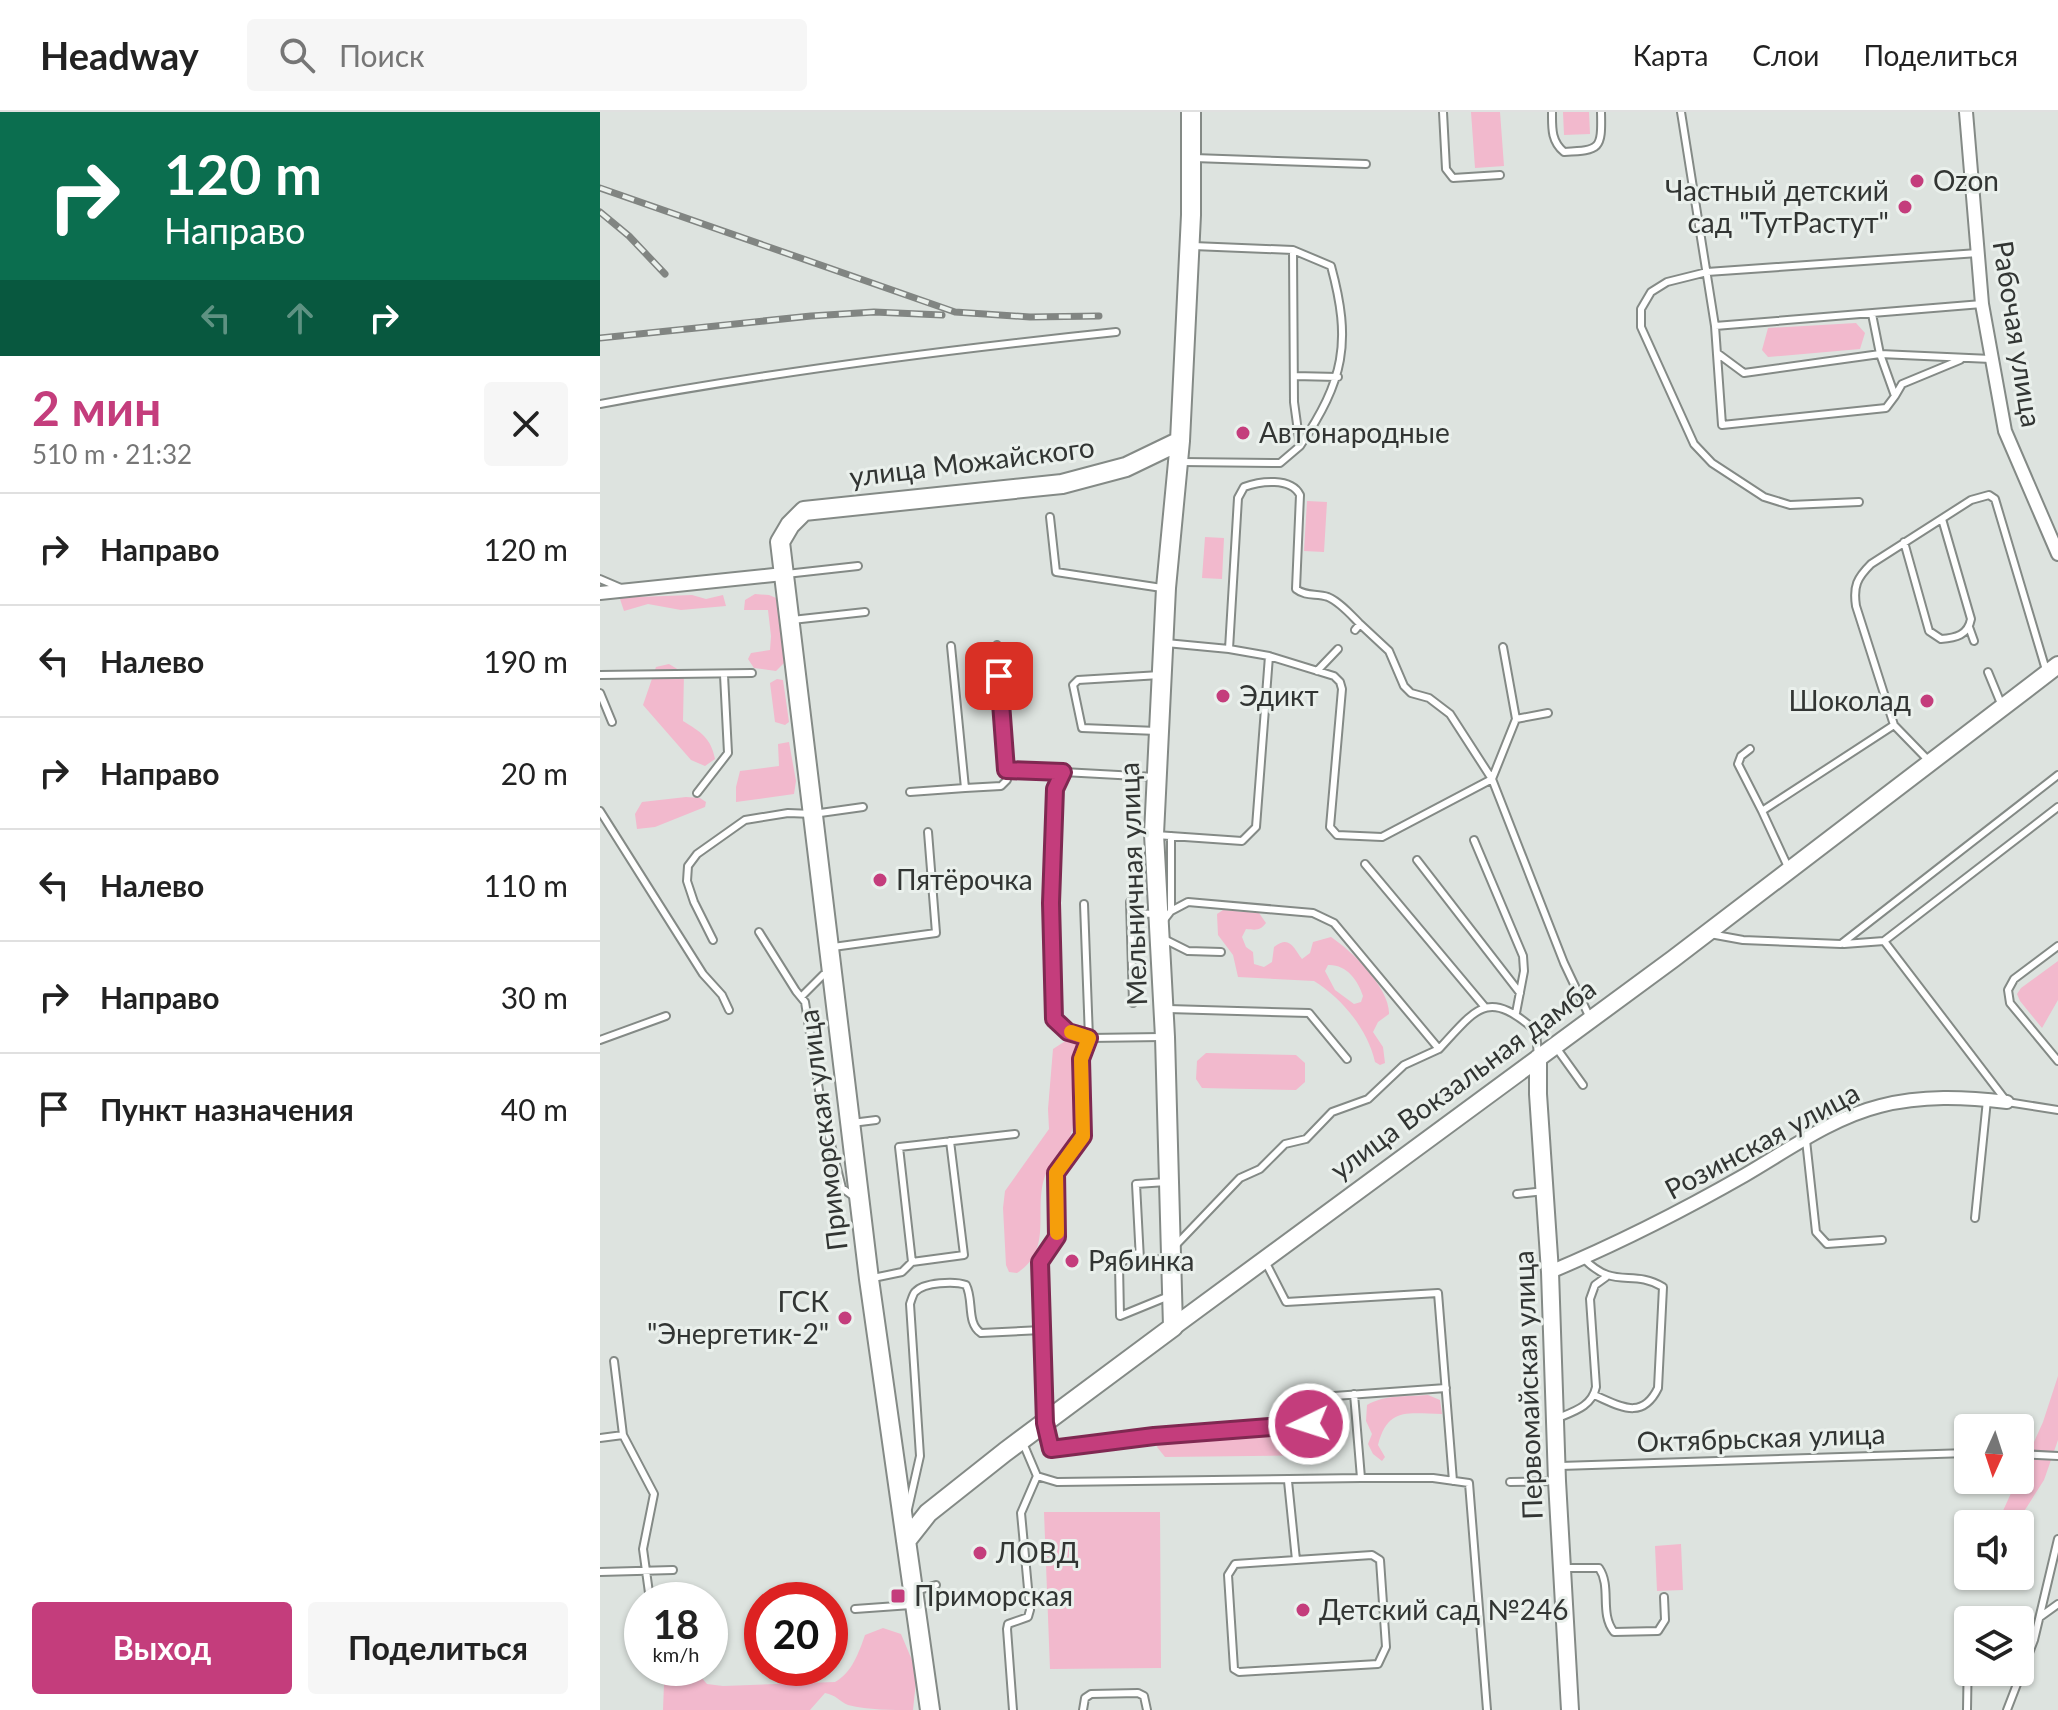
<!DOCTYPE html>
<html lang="ru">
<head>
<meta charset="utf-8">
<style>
	:root { --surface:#fff; --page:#f6f6f6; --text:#222; --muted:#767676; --line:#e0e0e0; --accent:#c43d7c }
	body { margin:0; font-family:Lato,sans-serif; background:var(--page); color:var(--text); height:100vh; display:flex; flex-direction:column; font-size:30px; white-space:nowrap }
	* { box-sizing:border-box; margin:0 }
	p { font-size:26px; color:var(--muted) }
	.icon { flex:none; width:44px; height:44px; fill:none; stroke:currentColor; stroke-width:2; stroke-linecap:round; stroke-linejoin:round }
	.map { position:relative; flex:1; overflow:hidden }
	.panel { display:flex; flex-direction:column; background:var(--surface); width:600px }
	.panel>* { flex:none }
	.guide { background:#0b6e4f; color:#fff; overflow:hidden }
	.needle { width:52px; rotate:183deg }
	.buttons { position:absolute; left:1354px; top:1302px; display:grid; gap:16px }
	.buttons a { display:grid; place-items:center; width:80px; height:80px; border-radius:8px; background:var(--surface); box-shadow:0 2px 6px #0004; font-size:40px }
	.speed { position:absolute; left:24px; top:1470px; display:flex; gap:16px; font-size:40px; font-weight:700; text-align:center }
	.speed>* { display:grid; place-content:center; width:104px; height:104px; border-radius:50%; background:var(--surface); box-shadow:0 2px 6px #0004; line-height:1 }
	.speed small { font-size:20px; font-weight:400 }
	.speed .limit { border:12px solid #d22; background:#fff; color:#111 }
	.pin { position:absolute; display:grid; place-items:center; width:68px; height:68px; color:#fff; margin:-34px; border-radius:16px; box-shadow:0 4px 12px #0006 }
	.me { position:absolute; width:88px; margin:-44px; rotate:266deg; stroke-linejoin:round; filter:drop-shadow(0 0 6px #0008) }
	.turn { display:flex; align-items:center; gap:28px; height:168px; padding:0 32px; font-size:36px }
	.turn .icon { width:104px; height:104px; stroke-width:2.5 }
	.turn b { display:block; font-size:56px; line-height:68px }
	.lanes { display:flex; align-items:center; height:76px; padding:0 32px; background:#0003; justify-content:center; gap:40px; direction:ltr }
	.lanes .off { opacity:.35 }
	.round { display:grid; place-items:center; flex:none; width:84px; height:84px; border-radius:8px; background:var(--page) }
	.summary { display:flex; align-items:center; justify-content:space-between; height:136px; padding:0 32px }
	h1 { font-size:48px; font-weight:700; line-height:60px; color:var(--accent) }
	.cta { display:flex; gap:16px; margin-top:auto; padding:16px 32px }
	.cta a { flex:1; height:92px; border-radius:8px; background:var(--accent); color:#fff; font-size:32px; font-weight:700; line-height:92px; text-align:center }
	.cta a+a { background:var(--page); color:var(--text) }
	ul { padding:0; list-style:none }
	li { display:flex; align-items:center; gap:24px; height:112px; padding:0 32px; border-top:2px solid var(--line) }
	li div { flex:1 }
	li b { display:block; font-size:30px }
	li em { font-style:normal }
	header { display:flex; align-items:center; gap:48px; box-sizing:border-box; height:112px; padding:0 40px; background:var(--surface); border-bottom:2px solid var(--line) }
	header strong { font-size:38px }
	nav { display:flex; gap:44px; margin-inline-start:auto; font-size:28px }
	.search { width:560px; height:72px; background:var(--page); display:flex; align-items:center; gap:20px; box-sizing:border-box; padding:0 28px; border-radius:8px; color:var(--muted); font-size:30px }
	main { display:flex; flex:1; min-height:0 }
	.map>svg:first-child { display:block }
	.green { fill:#f2b9cd; fill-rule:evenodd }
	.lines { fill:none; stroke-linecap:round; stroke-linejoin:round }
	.service-casing { stroke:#848a86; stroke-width:10 }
	.minor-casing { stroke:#848a86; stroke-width:16 }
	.tertiary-casing { stroke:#848a86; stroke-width:20 }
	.secondary-casing { stroke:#848a86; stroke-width:22 }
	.service { stroke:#fff; stroke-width:6 }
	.minor { stroke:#fff; stroke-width:12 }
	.tertiary { stroke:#fff; stroke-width:16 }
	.secondary { stroke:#fff; stroke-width:18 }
	.rail-casing { stroke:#818582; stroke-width:7 }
	.rail { stroke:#eaf0ec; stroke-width:4; stroke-dasharray:12; stroke-linecap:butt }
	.route-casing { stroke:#7f2851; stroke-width:20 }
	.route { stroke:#c43d7c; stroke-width:14 }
	.slow { stroke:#f59e0b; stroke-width:14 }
	.poi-dot { fill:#c43d7c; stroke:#eaf0ec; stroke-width:3 }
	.labels { text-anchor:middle; stroke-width:6; stroke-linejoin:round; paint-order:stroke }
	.poi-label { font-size:28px; fill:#323533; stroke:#eaf0ec; text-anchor:start }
	.street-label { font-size:28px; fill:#323533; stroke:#eaf0ec }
</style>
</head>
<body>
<header>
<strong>Headway</strong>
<div class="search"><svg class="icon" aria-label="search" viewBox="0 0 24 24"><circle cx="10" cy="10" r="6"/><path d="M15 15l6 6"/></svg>Поиск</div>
<nav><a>Карта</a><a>Слои</a><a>Поделиться</a></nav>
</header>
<main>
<section class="panel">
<div class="guide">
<div class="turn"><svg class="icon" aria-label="right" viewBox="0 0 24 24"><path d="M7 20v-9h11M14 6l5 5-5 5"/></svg><div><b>120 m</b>Направо</div></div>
<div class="lanes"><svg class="icon off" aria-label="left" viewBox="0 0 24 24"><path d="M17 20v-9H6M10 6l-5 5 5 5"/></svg><svg class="icon off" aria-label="ahead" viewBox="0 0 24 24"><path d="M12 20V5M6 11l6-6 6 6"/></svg><svg class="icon" aria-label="right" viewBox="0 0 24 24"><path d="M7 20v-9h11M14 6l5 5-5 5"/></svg></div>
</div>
<div class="summary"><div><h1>2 мин</h1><p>510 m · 21:32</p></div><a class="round"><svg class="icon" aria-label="close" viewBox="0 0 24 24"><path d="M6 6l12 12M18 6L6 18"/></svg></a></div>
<ul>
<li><svg class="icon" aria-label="right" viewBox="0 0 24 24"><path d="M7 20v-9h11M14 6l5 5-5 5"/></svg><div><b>Направо</b></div><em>120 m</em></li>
<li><svg class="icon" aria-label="left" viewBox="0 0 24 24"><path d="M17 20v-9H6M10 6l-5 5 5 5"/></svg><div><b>Налево</b></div><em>190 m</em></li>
<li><svg class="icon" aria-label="right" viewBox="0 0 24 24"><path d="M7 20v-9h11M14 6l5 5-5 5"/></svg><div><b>Направо</b></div><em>20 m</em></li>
<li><svg class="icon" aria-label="left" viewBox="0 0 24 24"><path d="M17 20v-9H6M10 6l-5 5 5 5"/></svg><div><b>Налево</b></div><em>110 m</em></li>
<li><svg class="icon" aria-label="right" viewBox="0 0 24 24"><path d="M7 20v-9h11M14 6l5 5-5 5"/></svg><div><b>Направо</b></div><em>30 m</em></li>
<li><svg class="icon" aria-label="arrive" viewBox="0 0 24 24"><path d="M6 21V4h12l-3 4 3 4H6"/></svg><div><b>Пункт назначения</b></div><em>40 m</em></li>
</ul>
<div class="cta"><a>Выход</a><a>Поделиться</a></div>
</section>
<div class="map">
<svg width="1458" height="1598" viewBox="0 0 1458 1598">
	<rect width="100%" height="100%" fill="#dde3df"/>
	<path class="green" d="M871 0H900L904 54 875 56Z
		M963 0H989L990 22 964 23Z
		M1256 211 1265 221 1260 237 1168 245 1162 238 1168 216Z
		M707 389 727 390 724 440 704 439Z
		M605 425 624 426 622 467 602 466Z
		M155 482 169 483 181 488 189 546 176 559 154 556 148 547 151 541 170 538 171 524 168 498H144L145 488Z
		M30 483 38 485 92 483 106 487 123 483 126 494 81 498 48 492 24 499 19 484Z
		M69 552 84 561 83 609C101 620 111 626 115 647L105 654 91 648 43 593 56 555Z
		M177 567 183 568 189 610 185 613 175 610 170 571Z
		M189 630 196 669 194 682 136 690V675L140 659 179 654 178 632Z
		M86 685 100 686 106 690 105 695 55 715 37 717 35 702 42 690Z
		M623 798 659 801 666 811C660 819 656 818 646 817L642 825 646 835 653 840 654 852 664 855 672 850 674 835C690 822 694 837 702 847L710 841 713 830 731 825C751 838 790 876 789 902L778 910 773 920 783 935 785 951 780 953 775 950C768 918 742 886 714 869L638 865 633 843 618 823 617 802ZM728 853C746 852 758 868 763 884L761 890 754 892 735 878 725 859Z
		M1458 849V888L1442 916 1420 889 1417 882 1421 876Z
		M470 926 477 931C476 937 473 942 472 949 469 972 478 999 471 1022 466 1038 450 1049 445 1064 433 1098 454 1138 417 1161L409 1160 406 1153 403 1096 405 1079 449 1017 448 997 453 937Z
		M606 941 696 943 705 951V970L696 978 602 976 596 967 597 949Z
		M1458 1264V1328L1444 1368 1416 1412H1397L1417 1368H1420V1361L1443 1310Z
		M828 1283 840 1288 842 1302C809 1302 788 1294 778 1333L785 1345 782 1349 773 1342 768 1332 772 1322 766 1309 767 1293C786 1282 807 1285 828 1283Z
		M724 1318 726 1343 565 1345 557 1335 559 1330Z
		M444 1400H560L561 1556 450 1557Z
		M1081 1432 1083 1478 1057 1479 1055 1434Z
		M283 1516 301 1522 317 1560 313 1598C291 1598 269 1598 248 1593 239 1589 236 1583 225 1581L210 1598H63L64 1572 74 1556H93L107 1572 123 1574 235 1570C252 1561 259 1540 265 1523Z"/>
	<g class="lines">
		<g class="service-casing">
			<path id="service" d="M843 0 846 57 853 66 900 63
				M952 0C952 16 951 29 964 40 1000 38 1002 38 1001 0
				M1081 0 1115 214 1382 192
				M594 46 766 52
				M693 138 731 154C752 231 744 268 700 334
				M1115 214 1122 313 1286 296 1295 284 1280 242 1391 247
				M1117 241 1144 261 1280 242 1272 202
				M694 264 738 265
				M1295 284 1302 272 1360 248
				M0 292C171 260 343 238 516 220
				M582 350 680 351 700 334 694 290 693 138 593 134
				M1259 390 1190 393 1164 385 1112 351 1094 332 1041 215V197L1051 180 1067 170 1107 160 1378 141
				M450 405 456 460 562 476
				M1304 430 1329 519 1341 527C1356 526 1368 523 1371 507L1342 407
				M186 462 258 454
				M0 467 21 476
				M192 508 265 500
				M1369 515 1374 529
				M397 533 406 658 463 660
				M351 534 365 676 401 674 407 668 406 658
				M903 535 916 607 892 667 964 851 990 906
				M629 537 638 386 644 375C660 369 691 365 700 383L696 477C706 485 716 481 728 485 740 490 751 503 760 512
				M669 544 734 564 740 570 742 577 730 715 737 723 782 725 892 667 850 602 829 586 811 581 804 574 789 539 760 512 755 518
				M717 559 738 537
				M1388 560 1402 594
				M0 563 152 561
				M0 581 12 610
				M916 607 948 601
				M557 619 482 616 473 573 478 568 560 563
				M1150 637 1141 644 1138 652 1162 699
				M1328 648 1294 613 1256 494C1253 474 1257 466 1271 452L1371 388 1389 383 1395 387 1446 558
				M310 680 365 676
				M97 681 128 641 124 563
				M0 699 103 862 122 883 129 898
				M556 723 642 729 656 715 669 544 629 537 566 531
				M571 724V799
				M874 728 923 844 924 859 916 901
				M817 748 920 881
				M765 752 884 894
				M1188 755 1162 699 1294 613
				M530 790 533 891
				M484 792 489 926 468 920 454 907 451 791 455 677 463 660 555 665
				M531 801 555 802
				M564 808 571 799 588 790 713 801 734 811 839 937 804 953 768 987 732 1000 706 1027 685 1032 660 1057 640 1066 575 1134
				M159 820 196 879 205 890 222 997 242 1076 253 1084
				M1110 822 1143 828 1241 832 1458 663
				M564 827 588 839 621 840
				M113 828 94 790 87 769 88 754 97 742 145 708 188 701 213 702 263 695
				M1284 829 1407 990 1458 998
				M1244 832 1284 829 1458 695
				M1458 834 1414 867 1408 878 1410 891 1458 949
				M233 835 336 821 328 720
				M201 885 223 863 228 862
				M568 897 709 901 747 947
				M562 925 489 926 481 947 483 1024 456 1061 457 1125 440 1150 445 1311 451 1337 554 1324 709 1312 706 1286 846 1276
				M0 928 66 904
				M955 934 983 973
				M839 937C877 896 887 876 936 919L938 945
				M252 1011 276 1008
				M1206 1028 1216 1120 1227 1132 1282 1128
				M567 1070 536 1072 540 1148 569 1147
				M917 1082 945 1079
				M1375 1106 1387 988
				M539 1140 519 1152 520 1204 569 1184
				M983 1146C1015 1179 1031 1156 1063 1175L1058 1276C1042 1309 1020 1294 994 1283
				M312 1150 299 1035 415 1022
				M666 1151 686 1190 838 1181 853 1369
				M273 1166 302 1160 312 1150 364 1143 350 1029
				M14 1249 23 1323 54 1382 43 1437 50 1488
				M754 1282 761 1366
				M958 1306C975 1299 992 1294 996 1275L990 1187 995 1173 1006 1165
				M0 1326 23 1323
				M423 1331 437 1364 457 1370 761 1366H833L869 1371 887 1598
				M1420 1342 1458 1344
				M960 1354 1368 1341
				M688 1369 696 1448 635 1452 628 1463 634 1557 639 1560 778 1552 786 1535 780 1448 772 1443 696 1448
				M910 1370 955 1369
				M308 1397 320 1344 310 1192C311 1189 313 1182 315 1180 324 1170 355 1169 366 1173 374 1188 366 1211 381 1221L442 1218
				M962 1456H999C1012 1475 999 1501 1014 1520L1058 1519 1065 1508 1064 1485
				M0 1460 73 1458
				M316 1479 336 1473
				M255 1497 311 1493
				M1440 1505 1458 1492
				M1377 1508 1387 1504 1410 1508
				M1420 1513 1434 1528
				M413 1598 407 1517 408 1512 428 1505 430 1498 421 1401 437 1364
				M483 1598 485 1586 491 1582 538 1581 544 1584 547 1598
				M1367 1598 1368 1538
				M1407 1598 1434 1528 1458 1427"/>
		</g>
		<g class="minor-casing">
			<path id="minor" d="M1366 0 1382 192 1405 319 1458 442
				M0 481 183 462
				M950 1160C1017 1132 1082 1099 1145 1063 1188 1038 1232 1006 1280 994 1322 983 1365 985 1407 990"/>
		</g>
		<g class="tertiary-casing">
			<path id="tertiary" d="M938 946V982L950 1160 957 1369 970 1598
				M573 1215 1073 847 1458 553"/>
		</g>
		<g class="secondary-casing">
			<path id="secondary" d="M306 1429 328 1401 405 1340 573 1215 565 925 554 722 566 476 580 329 591 103V0
				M330 1598 269 1167 180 430 190 413 204 399 462 372 526 355 580 329"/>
		</g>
		<use href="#service" class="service"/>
		<use href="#minor" class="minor"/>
		<use href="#tertiary" class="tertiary"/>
		<use href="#secondary" class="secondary"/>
		<g class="rail-casing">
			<path id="rail" d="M0 76 355 200 430 205 499 204
				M0 100 29 124 65 162
				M0 226 211 204 274 200 342 203"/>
		</g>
		<use href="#rail" class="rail"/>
	</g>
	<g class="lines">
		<g class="route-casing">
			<path id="route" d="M399 564 406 658 463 660 455 677 451 791 454 907 468 920 489 926 481 947 483 1024 456 1061 457 1125 440 1150 445 1311 451 1337 554 1324 709 1312"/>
		</g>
		<use href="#route" class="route"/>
		<path class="slow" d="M457 1121 456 1061 483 1024 481 947 489 926 471 920"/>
	</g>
	<g class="poi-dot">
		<circle cx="1317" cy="69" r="8"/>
		<circle cx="1305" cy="95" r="8"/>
		<circle cx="643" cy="321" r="8"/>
		<circle cx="623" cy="584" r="8"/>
		<circle cx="1327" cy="589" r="8"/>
		<circle cx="280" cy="768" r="8"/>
		<circle cx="472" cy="1149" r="8"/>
		<circle cx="245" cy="1206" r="8"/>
		<circle cx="380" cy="1441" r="8"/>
		<rect x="290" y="1476" width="16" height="16" rx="4"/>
		<circle cx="703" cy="1498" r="8"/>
	</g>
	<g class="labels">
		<g class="poi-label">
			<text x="1333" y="79">Ozon</text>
			<text x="1289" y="89" text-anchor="end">Частный детский<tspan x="1289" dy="32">сад "ТутРастут"</tspan></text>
			<text x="659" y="331">Автонародные</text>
			<text x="639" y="594">Эдикт</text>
			<text x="1311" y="599" text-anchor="end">Шоколад</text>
			<text x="296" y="778">Пятёрочка</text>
			<text x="488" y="1159">Рябинка</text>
			<text x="229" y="1200" text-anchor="end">ГСК<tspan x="229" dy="32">"Энергетик-2"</tspan></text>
			<text x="396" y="1451">ЛОВД</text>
			<text x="314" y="1494">Приморская</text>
			<text x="719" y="1508">Детский сад №246</text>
		</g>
		<g class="street-label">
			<text transform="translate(1417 222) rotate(81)" y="10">Рабочая улица</text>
			<text transform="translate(372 350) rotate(-7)" y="10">улица Можайского</text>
			<text transform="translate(533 772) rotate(-92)" y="10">Мельничная улица</text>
			<text transform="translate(863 967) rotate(-36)" y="10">улица Вокзальная дамба</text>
			<text transform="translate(223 1018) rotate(-97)" y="10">Приморская улица</text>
			<text transform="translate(1162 1029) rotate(-28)" y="10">Розинская улица</text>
			<text transform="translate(928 1273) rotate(-92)" y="10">Первомайская улица</text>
			<text transform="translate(1161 1326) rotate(-2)" y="10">Октябрьская улица</text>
		</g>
	</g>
</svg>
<div class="buttons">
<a><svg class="needle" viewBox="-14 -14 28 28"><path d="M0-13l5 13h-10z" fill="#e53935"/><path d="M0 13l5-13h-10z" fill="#767676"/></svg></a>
<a><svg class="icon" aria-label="sound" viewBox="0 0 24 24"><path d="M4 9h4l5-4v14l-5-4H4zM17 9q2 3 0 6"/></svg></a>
<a><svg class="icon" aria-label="layers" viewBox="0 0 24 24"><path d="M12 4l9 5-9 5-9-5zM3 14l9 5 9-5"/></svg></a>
</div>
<div class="speed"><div>18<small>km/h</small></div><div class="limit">20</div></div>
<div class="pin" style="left:399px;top:564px;background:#d93025"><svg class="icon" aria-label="arrive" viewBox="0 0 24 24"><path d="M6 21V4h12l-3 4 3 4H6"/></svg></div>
<svg class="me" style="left:709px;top:1312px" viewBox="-20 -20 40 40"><circle r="17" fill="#c43d7c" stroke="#fff" stroke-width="3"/><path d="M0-11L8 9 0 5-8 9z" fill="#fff"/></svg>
</div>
</main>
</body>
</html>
